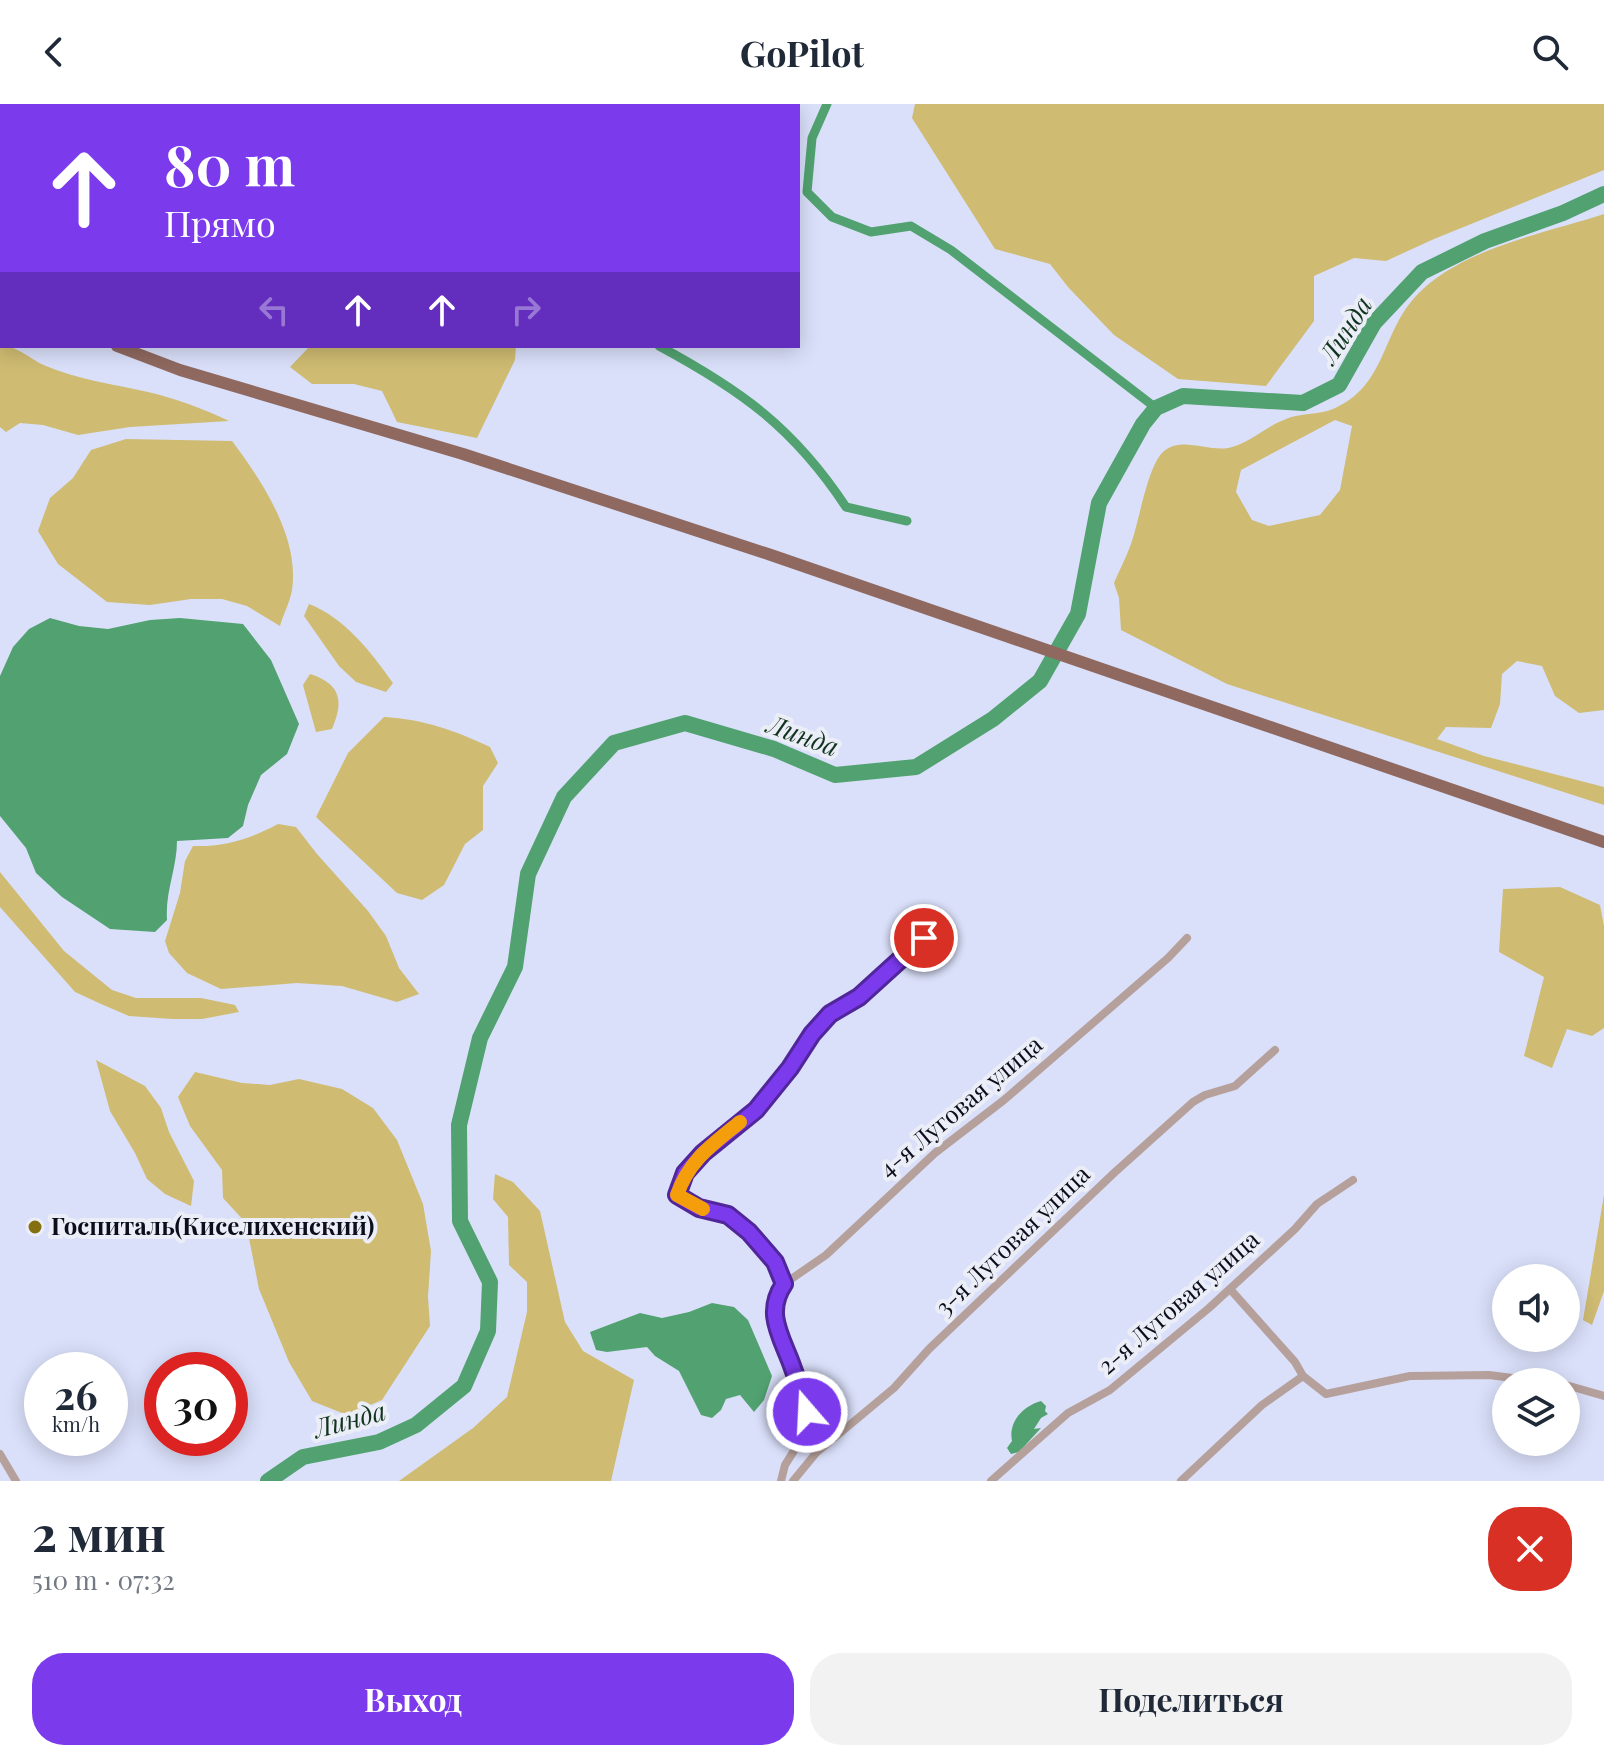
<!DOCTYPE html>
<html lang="ru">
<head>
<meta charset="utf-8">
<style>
	:root { --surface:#fff; --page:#f2f2f3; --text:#1f2937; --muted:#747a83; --accent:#7c3aed }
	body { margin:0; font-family:"Playfair Display",serif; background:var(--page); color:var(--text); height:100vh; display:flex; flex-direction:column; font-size:30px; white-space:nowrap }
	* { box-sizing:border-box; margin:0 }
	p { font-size:26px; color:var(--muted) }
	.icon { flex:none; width:44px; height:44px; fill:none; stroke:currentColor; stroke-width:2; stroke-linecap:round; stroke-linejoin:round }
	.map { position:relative; height:1377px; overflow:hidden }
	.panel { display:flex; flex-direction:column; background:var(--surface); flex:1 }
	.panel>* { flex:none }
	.hud { position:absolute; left:0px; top:0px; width:800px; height:244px; box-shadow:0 4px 20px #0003; background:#7c3aed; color:#fff; overflow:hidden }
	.buttons { position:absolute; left:1492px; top:1160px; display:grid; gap:16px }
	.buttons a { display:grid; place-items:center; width:88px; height:88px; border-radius:50%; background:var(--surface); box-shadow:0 4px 20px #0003; font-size:40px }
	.speed { position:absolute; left:24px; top:1248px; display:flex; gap:16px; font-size:40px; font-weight:700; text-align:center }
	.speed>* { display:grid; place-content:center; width:104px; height:104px; border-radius:50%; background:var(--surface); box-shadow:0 4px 20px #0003; line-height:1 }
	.speed small { font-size:20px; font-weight:400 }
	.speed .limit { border:12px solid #d22; background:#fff; color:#111 }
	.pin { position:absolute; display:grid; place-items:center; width:68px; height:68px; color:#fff; margin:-34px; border:4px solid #fff; border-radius:50%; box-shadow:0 2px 8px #0007 }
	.me { position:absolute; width:88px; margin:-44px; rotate:341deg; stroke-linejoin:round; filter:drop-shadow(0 0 6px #0008) }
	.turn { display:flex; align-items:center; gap:28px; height:168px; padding:0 32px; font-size:36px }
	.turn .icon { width:104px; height:104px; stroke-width:2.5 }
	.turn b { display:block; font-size:56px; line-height:68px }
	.lanes { display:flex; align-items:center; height:76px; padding:0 32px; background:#0003; justify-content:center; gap:40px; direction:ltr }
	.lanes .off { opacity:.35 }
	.round { display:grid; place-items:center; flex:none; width:84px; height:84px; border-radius:32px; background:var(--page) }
	.overview { display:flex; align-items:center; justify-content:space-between; height:136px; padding:0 32px }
	h1 { font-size:48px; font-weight:700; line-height:60px }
	.cta { display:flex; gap:16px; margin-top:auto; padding:16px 32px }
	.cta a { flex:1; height:92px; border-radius:32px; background:var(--accent); color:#fff; font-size:32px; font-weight:700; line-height:92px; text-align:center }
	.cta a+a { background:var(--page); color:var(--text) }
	header { display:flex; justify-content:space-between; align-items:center; height:104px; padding:0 32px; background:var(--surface); font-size:36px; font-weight:700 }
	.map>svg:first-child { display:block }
	.green { fill:#cfbb72; fill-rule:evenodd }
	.water { fill:#51a270 }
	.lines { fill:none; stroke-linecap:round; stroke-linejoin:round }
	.canal { stroke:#51a270; stroke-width:9 }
	.river { stroke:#51a270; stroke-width:16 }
	.minor { stroke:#b6a09b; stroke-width:8 }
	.primary { stroke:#8f6960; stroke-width:12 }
	.route-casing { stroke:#51269a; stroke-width:20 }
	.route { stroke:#7c3aed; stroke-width:14 }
	.slow { stroke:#f59e0b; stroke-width:14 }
	.poi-dot { fill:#85700f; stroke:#eceef7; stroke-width:3 }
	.labels { text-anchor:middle; stroke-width:8; stroke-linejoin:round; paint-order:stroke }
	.street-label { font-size:24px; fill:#0c0e1c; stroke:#eceef7 }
	.poi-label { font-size:24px; font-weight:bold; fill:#0c0e1c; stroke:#eceef7; text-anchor:start }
	.water-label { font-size:26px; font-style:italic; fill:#11341f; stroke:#eceef7 }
</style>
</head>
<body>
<header><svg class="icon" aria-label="back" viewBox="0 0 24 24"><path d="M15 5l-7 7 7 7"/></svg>GoPilot<svg class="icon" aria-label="search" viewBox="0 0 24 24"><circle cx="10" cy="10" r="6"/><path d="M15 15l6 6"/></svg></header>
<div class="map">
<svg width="1604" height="1377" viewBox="0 0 1604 1377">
	<rect width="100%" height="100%" fill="#dae0fa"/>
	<path class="green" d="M915 0H1604V66L1434 135 1386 157 1354 154 1314 172V217L1266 282 1178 275 1114 231 1068 183 1050 160 995 145 912 14Z
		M1604 110V606L1579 609 1555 592 1542 562 1517 557 1502 570 1500 600 1491 624 1446 623 1437 635 1484 652 1604 683V701L1227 580 1121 526 1119 494 1114 479C1119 467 1126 454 1131 440 1139 418 1147 365 1162 349 1180 330 1211 350 1232 343 1250 338 1267 322 1286 315 1300 309 1318 311 1333 305 1387 282 1381 228 1417 191 1462 144 1543 130 1604 110ZM1335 316 1352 322 1340 386 1320 411 1269 422 1252 416 1236 388 1241 366Z
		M0 222 2 242C18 242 31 256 46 262 79 276 113 280 148 288 175 294 204 305 229 317L130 323 78 331 43 321 20 319 6 328 0 323Z
		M310 242H516L515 256 477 334 397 318 382 287 354 280H312L290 263Z
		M126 335 232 337C262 377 300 434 292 486 290 498 283 511 280 522L247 502 222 495H191L150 501 107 498 58 460 38 427 50 394 73 374 91 346Z
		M309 500C345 514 371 548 393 579L386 588 356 578 339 562 304 512Z
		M310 570C341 580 344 597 332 625L316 628 303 581Z
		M384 613C423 615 456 627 490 643L498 659 483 682V726L465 740 444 781 422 796 397 789 316 713 348 649Z
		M278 720 296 723 317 750 368 807 386 832 399 864 419 890 397 898 342 882 297 879 221 885 187 869 169 849 165 837 180 789 185 757 193 742C224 743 250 735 278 720Z
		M0 768 64 847 112 886 136 894H201L235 901 239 908 202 915H172L129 912 101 900 75 888 0 803Z
		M1560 783 1600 801 1604 822V924L1592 932 1567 925 1552 964 1524 952 1544 873 1499 848 1503 785Z
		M96 956 145 982 161 1004 169 1028 194 1077 191 1102 165 1090 147 1075 135 1049 110 1007Z
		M195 968 242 979 270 981 299 975 342 985 373 1004 397 1036 423 1100 431 1147 428 1193 430 1222 382 1296 347 1311 312 1297 289 1258 259 1185 246 1119 223 1094 222 1066 190 1022 178 993Z
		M495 1070 513 1078 540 1107 565 1218 583 1247 634 1276 611 1377H399L473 1324 507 1293 527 1208V1178L509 1161 508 1113 493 1095Z
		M1604 1091V1187L1592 1221 1583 1216Z"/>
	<path class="water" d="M50 514 79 522 108 525 150 516 180 514 243 520 271 556 299 620 287 650 261 671 248 701 243 722 228 734 177 737C177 764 165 788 167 816L155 828 110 825 62 793 36 769 26 744 0 712V572L13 543 29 525Z
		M712 1199 734 1203 748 1216 772 1272 764 1296 754 1308 740 1291 726 1295 721 1306 712 1314 701 1311 679 1267 655 1252 647 1243 607 1248 596 1246 590 1228 640 1209 662 1214 689 1208Z
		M1041 1297 1046 1302 1045 1307 1048 1310 1041 1314 1034 1325 1041 1324 1019 1348 1011 1350 1007 1344 1012 1337C1008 1318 1023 1302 1041 1297Z"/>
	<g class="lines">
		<path class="canal" d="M827 0 812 34 807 88 832 113 871 128 911 122 951 146 1156 304
			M513 2V0
			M659 242C741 286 794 324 846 403L907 417"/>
		<path class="river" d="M268 1377 303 1353 379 1338 416 1321 464 1282 488 1227 490 1178 460 1117 459 1021 480 934 515 863 528 770 564 693 614 639 685 619 774 645 835 671 916 663 993 615 1040 577 1078 510 1099 399 1143 320 1156 304 1183 292 1303 299 1339 281 1374 219 1422 168 1485 137 1563 109 1604 90"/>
		<path class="minor" d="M784 1180 775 1158 749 1128 728 1111 699 1104 677 1091 685 1069 703 1049 756 1006 790 964 812 930 830 910 859 893 924 834
			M1230 1185 1295 1258 1303 1272 1326 1290 1410 1272 1489 1271 1543 1278
			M1566 1281 1604 1292
			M0 1350 16 1377
			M781 1377 785 1361 804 1331 807 1308 790 1256 778 1231 774 1210 777 1191 784 1180 826 1151 935 1049 1004 996 1168 854 1187 834
			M793 1377 816 1349 894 1284 929 1245 1114 1069 1193 998 1205 991 1235 982 1275 946
			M991 1377 1068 1309 1110 1286 1209 1204 1295 1125 1317 1100 1353 1076
			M1181 1377 1262 1301 1303 1272"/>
		<path class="primary" d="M0 176 2 177
			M117 242 180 266 463 350 771 451 1604 738"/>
	</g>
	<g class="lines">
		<g class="route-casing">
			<path id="route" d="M807 1308C802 1291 797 1275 791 1259 780 1230 765 1208 784 1180L775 1158 749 1128 728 1111 699 1104 677 1091 685 1069 703 1049 756 1006 790 964 812 930 830 910 859 893 924 834"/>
		</g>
		<use href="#route" class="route"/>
		<path class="slow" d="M703 1105 677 1091C689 1056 712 1041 740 1018"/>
	</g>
	<circle class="poi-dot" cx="35" cy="1123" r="8"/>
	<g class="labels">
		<g class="street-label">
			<text transform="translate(961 1003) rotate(-40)" y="8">4-я Луговая улица</text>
			<text transform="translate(1013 1137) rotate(-44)" y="8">3-я Луговая улица</text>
			<text transform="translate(1179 1199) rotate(-41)" y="8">2-я Луговая улица</text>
		</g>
		<g class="poi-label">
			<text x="51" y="1131">Госпиталь(Киселихенский)</text>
		</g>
		<g class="water-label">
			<text transform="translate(1346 226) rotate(-57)" y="9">Линда</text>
			<text transform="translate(803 632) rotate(20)" y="9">Линда</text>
			<text transform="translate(350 1316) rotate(-15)" y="9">Линда</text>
		</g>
	</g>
</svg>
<div class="buttons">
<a><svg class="icon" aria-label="sound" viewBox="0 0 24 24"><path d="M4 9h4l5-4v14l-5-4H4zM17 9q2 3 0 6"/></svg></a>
<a><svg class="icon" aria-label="layers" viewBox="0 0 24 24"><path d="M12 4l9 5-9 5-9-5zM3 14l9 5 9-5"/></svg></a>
</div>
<div class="speed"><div>26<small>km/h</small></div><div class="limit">30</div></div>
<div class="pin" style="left:924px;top:834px;background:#d93025"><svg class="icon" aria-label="arrive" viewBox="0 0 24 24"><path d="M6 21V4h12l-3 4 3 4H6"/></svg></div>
<svg class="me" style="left:807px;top:1308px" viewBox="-20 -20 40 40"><circle r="17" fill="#7c3aed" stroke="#fff" stroke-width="3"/><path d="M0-11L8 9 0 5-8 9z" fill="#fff"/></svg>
<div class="hud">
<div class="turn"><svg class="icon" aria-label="ahead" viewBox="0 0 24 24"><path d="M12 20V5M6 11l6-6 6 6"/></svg><div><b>80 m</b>Прямо</div></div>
<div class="lanes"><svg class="icon off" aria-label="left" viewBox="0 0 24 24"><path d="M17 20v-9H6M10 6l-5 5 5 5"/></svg><svg class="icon" aria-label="ahead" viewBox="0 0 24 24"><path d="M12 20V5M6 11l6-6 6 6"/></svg><svg class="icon" aria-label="ahead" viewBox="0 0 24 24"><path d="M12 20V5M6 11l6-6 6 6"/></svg><svg class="icon off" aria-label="right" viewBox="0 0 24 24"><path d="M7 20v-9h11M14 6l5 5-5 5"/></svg></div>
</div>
</div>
<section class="panel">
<div class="overview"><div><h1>2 мин</h1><p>510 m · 07:32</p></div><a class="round" style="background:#d93025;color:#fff"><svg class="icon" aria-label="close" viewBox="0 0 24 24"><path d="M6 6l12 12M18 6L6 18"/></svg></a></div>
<div class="cta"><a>Выход</a><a>Поделиться</a></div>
</section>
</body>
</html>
